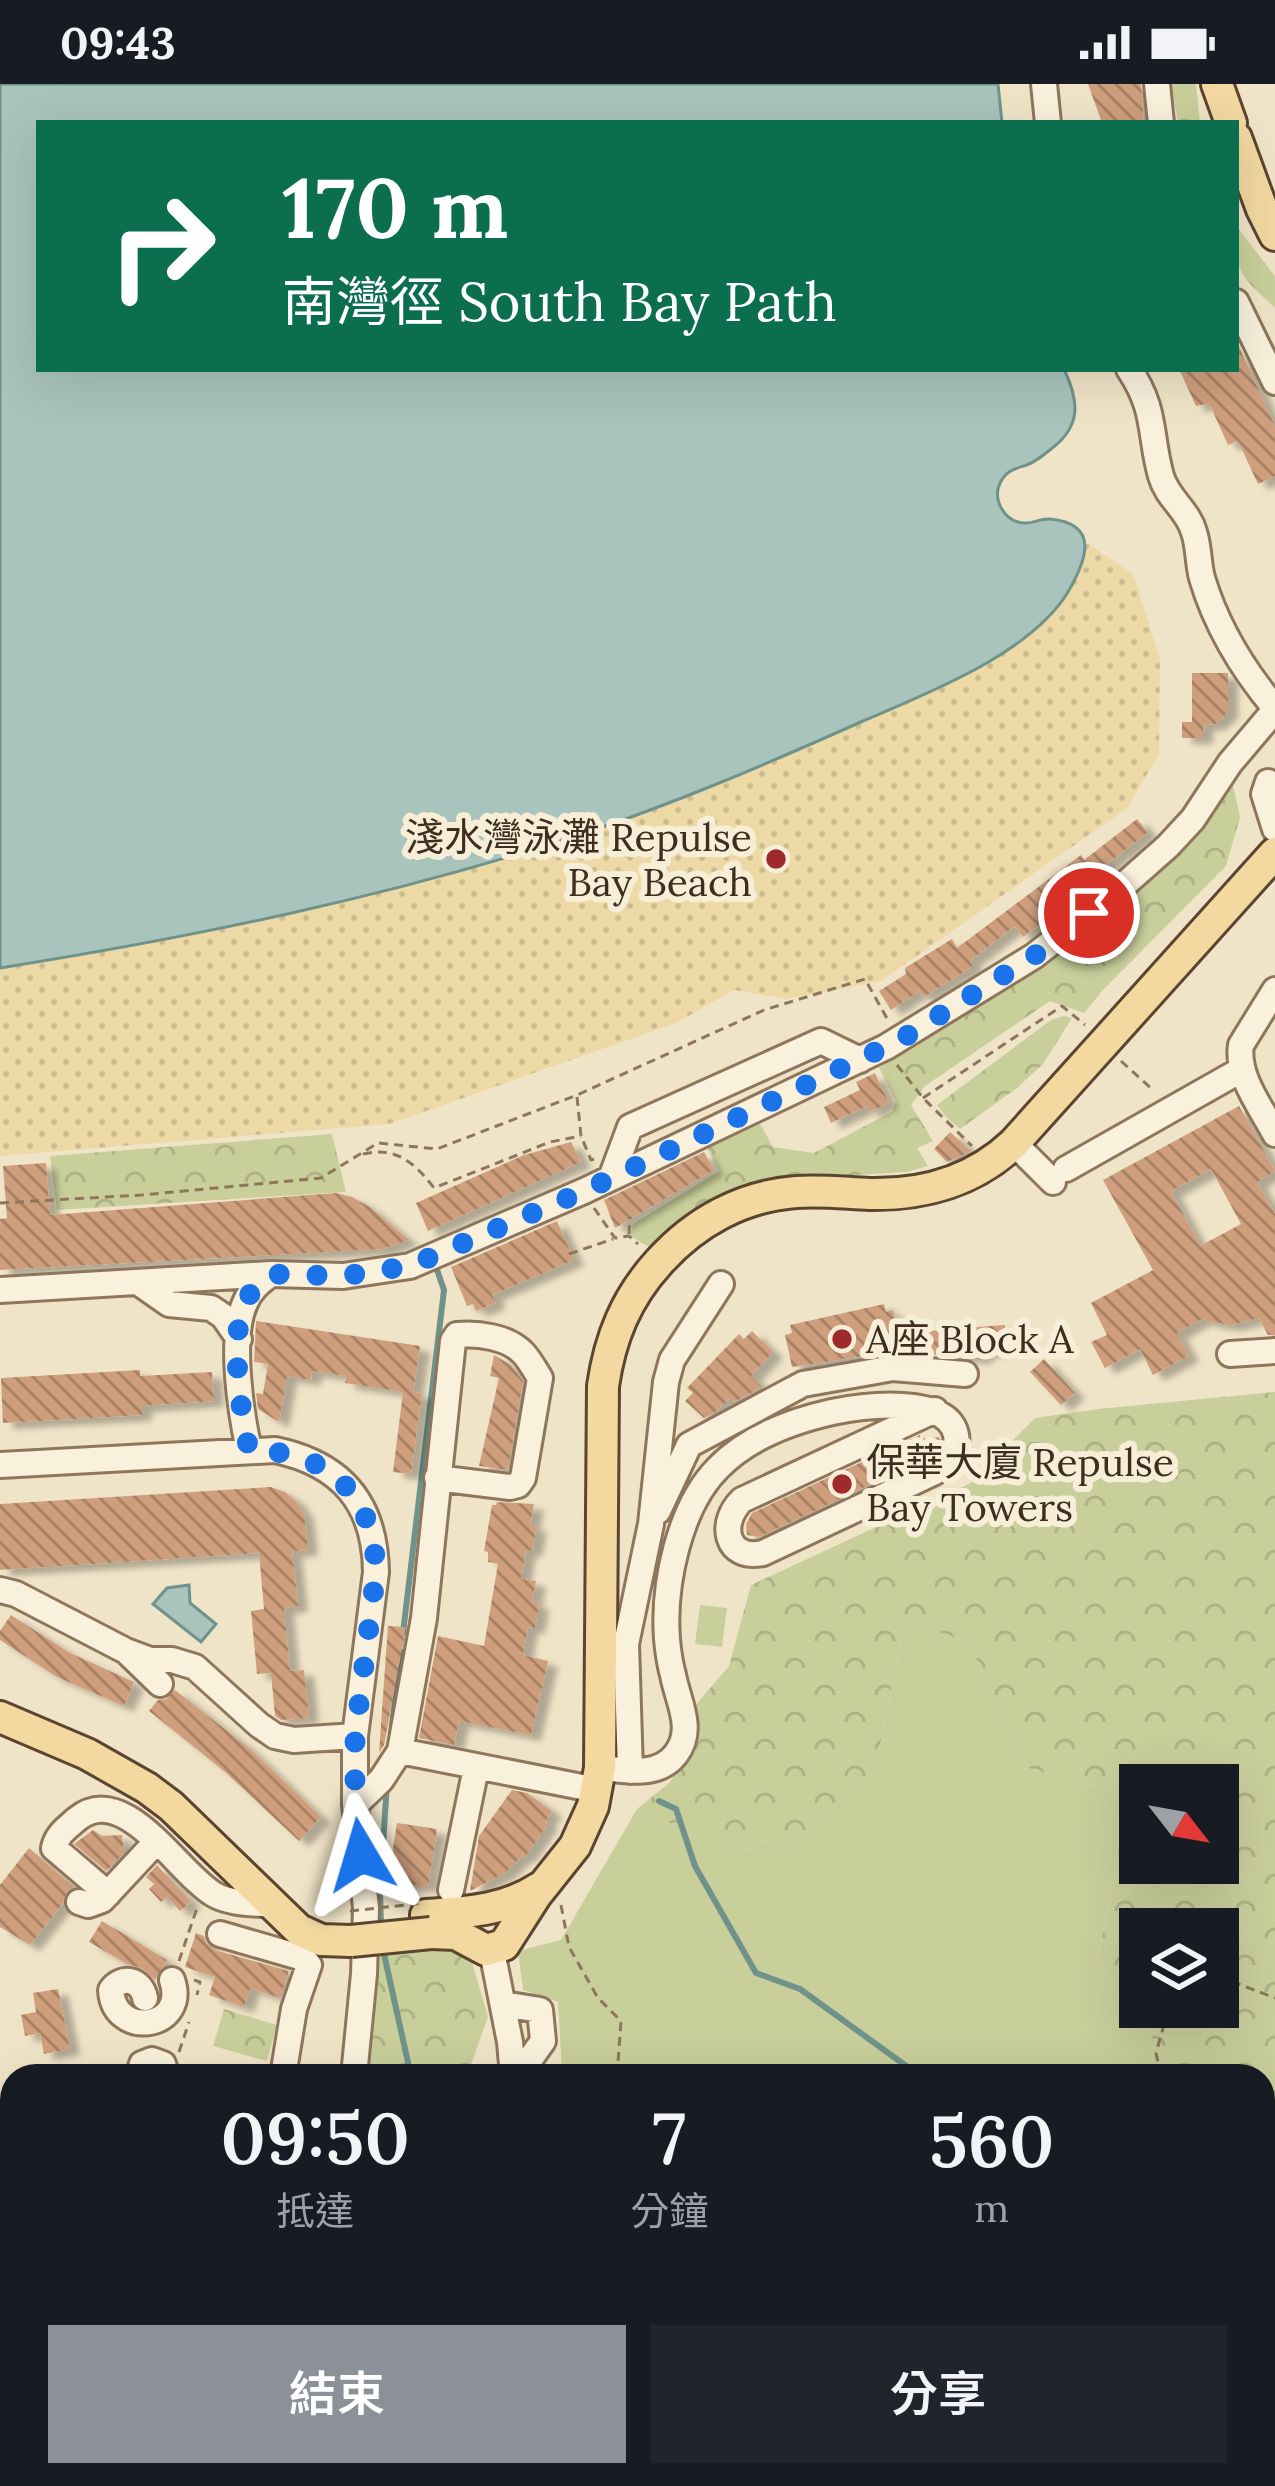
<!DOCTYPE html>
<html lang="zh-TW">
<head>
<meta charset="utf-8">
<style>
	:root { --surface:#171b24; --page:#20242c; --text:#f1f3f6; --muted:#9ea1a6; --accent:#8c9099 }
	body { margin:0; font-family:Lora,"Noto Sans TC",serif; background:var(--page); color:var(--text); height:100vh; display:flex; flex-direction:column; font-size:45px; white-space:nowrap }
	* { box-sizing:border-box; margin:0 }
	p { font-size:39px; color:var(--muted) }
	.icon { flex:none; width:66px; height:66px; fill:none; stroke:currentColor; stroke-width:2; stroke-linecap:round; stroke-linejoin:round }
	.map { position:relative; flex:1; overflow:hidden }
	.drawer { position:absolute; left:0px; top:1980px; width:1275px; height:423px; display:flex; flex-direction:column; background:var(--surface); border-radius:36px 36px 0 0; box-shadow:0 12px 48px #0002 }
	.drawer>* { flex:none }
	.top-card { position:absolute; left:36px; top:36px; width:1203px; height:252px; border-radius:0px; box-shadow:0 12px 48px #0002; background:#0b6e4f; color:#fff; overflow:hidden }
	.needle { width:78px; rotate:121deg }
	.buttons { position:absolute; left:1119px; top:1680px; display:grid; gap:24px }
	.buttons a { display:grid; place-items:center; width:120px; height:120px; border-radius:0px; background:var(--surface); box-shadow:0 12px 48px #0002; font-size:60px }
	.pin { position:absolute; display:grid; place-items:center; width:102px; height:102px; color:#fff; margin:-51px; border:6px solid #fff; border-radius:50%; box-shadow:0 3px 12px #0007 }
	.me { position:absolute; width:132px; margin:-66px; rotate:353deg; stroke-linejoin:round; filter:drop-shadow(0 0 9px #0008) }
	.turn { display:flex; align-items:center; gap:42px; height:252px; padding:0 48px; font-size:54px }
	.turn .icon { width:156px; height:156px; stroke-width:2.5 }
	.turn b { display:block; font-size:84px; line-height:102px }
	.eta { display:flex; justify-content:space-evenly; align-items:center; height:204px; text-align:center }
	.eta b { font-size:72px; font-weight:600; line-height:84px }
	.button { display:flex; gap:24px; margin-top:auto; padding:24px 48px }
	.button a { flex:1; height:138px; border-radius:0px; background:var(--accent); color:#fff; font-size:48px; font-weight:600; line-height:138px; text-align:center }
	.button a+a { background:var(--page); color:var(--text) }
	.status { display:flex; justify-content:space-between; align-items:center; height:84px; padding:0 60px; background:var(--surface); direction:ltr }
	.status svg { height:33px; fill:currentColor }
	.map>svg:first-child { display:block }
	.green { fill:#c9cf9b }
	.forest { fill:url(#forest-crowns); fill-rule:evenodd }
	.sand { fill:url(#sand-dots) }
	.water { fill:#a9c4bc; stroke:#6f938a; stroke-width:3 }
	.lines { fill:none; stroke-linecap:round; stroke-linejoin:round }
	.stream { stroke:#6f938a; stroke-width:6 }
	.building { fill:url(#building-back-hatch); fill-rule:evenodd; filter:url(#shadow) }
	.minor-casing { stroke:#8d765c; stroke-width:30 }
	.major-casing { stroke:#5b4430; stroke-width:36 }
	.path { stroke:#8d765c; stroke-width:3; stroke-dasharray:9 6; stroke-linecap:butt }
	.minor { stroke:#faf1dc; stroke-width:24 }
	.major { stroke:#f3d9a0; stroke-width:30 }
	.major-bridge-casing { stroke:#5b4430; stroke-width:36; stroke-linecap:butt }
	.path-bridge { stroke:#8d765c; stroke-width:3; stroke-dasharray:9 6; stroke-linecap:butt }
	.major-bridge { stroke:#f3d9a0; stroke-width:30 }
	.route { stroke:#1a73e8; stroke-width:21; stroke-dasharray:0 37.8 }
	.poi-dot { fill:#9e2a2b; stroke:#f7eed8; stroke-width:4.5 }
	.labels { text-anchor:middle; stroke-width:12; stroke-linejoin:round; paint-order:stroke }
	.poi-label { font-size:39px; fill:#3d2e20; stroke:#f7eed8; text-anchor:start }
</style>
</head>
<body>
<div class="status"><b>09:43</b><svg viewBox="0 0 49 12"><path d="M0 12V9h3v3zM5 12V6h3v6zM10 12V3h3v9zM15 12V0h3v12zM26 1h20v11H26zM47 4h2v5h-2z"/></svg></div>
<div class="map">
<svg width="1275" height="2402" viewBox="0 0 1275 2402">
	<defs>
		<pattern id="forest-crowns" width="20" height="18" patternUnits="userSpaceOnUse" patternTransform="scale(3)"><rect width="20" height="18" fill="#c9cf9b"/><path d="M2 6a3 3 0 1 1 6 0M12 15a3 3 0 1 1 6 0" fill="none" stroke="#aeb285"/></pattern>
		<pattern id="sand-dots" width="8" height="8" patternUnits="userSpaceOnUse" patternTransform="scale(3)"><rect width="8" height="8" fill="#ecd9a5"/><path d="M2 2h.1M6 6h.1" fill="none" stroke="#cbbb8e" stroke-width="1.8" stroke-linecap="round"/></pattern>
		<pattern id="building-back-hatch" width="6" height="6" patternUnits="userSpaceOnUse" patternTransform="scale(3)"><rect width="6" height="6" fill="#cf9f7d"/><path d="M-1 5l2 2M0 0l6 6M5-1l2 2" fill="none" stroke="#a98266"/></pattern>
		<filter id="shadow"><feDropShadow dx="10" dy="6" stdDeviation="3" flood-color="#0004"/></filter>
	</defs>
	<rect width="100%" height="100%" fill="#f0e4c8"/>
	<path class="green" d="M700 1521 727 1524 722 1563 695 1560Z
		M905 1536 968 1558 1028 1684 1129 1711 1098 1875 1164 1971 1192 1992H560L562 1988 558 1918 523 1906 518 1867 561 1856 637 1725 732 1766 791 1761 875 1687Z
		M1263 2048 1275 2057V2402H581L582 2391H1263Z"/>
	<path class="forest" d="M1171 0H1196L1200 39H1178Z
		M1236 142 1275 192V224C1240 191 1236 191 1236 142Z
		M1232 696 1240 733 1226 782 1103 906 1084 929 1050 917 925 1002 911 1021 933 1057 917 1064 928 1082 907 1088 803 1094 715 1112 666 1151 656 1167 630 1152 633 1140 719 1087 707 1064 758 1036 773 1063 814 1069 893 1027 896 1017 879 984 1034 888 1154 791Z
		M1064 932 1072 934 1043 980 1017 1004 960 1045 946 1033 937 1021 1051 936Z
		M332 1050 346 1108 57 1126 50 1072Z
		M1275 1308V2057L1263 2048V1992H1192L1164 1971 1098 1875 1129 1711 1028 1684 968 1558 905 1536 875 1687 791 1761 732 1766 637 1725 669 1699 690 1672 694 1623 729 1582 751 1501 971 1399 1035 1334 1098 1325ZM1140 1701H1218V1779H1140ZM1140 1845H1218V1923H1140Z
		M467 1862 488 1933 467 1992H369L376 1871Z
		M224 1925 277 1941 267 1977 213 1962Z
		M0 2037 12 2057V2391H139V2402H0Z"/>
	<path class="sand" d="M1087 459 1133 490 1160 575 1159 670 1127 724 881 897 786 915 734 906 676 939 389 1040 0 1072V884L223 845 419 799 577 752 732 695 894 624 1046 537 1067 509 1081 479Z"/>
	<path class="water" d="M0 0H998L1002 39H39V285H1064C1079 317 1082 342 1051 365 1045 370 1036 377 1029 380 1016 385 1007 385 1000 399 992 416 1005 438 1024 439 1033 440 1040 434 1050 435 1101 440 1086 477 1068 508 1030 570 928 609 863 637 769 679 674 720 576 752 388 813 195 853 0 884Z
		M189 1501 190 1519 216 1540 201 1558 153 1520 167 1504Z"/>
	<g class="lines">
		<path class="stream" d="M403 1549 444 1206 435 1180
			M391 1650 401 1568
			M659 1717 676 1725 695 1782 756 1889 800 1905 920 1992
			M381 1842 380 1808 387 1699
			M382 1861 411 1992
			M1263 2089 1275 2101"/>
	</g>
	<path class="building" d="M1088 0H1141L1144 39H1102Z
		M1236 256 1275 342V392L1258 400 1238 357 1228 361 1209 319 1196 322 1179 285H1236Z
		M1192 589H1228V628L1216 640 1203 641V654H1182V638H1192Z
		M1137 735 1148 748 1094 790 1098 796 1023 853 1015 842 970 877 973 882 924 913 919 907 891 926 879 907 906 890 905 884 952 855 957 864 1081 771 1084 776Z
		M875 989 889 1019 870 1028 867 1022 831 1039 824 1023 860 1006 856 998Z
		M1239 1022 1275 1087 1257 1098 1275 1130V1251H1268L1259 1234 1230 1241 1206 1237 1204 1234 1177 1249 1189 1272 1153 1291 1140 1265 1105 1284 1091 1258 1107 1251 1091 1219 1153 1186 1103 1096ZM1211 1085 1241 1140 1200 1162 1171 1107Z
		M950 1048 971 1067 947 1078 934 1065Z
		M571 1058 581 1078 428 1147 416 1119 524 1071Z
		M704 1068 714 1086 615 1144 604 1116Z
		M46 1079 50 1131 336 1109 352 1113 370 1123 409 1156 383 1165 0 1186V1135L7 1134 3 1082Z
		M557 1137 574 1176 492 1211 496 1219 476 1227 473 1220 467 1222 451 1183Z
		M884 1220 886 1228 893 1226 900 1260 875 1266 876 1270 792 1283 785 1251 792 1249 790 1241Z
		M256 1237 420 1262 413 1308 422 1309 411 1390 393 1388 403 1308 345 1299 346 1292 312 1287 311 1296 287 1292 279 1338 258 1325 256 1309 263 1310 268 1280 254 1278Z
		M976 1240V1243L1005 1241V1259L996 1260V1266L986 1267 981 1274 928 1270 927 1247 944 1246V1242Z
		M752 1247 773 1268 751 1292 762 1303 734 1318 730 1314 717 1327 704 1334 685 1317 693 1309 687 1304 739 1250 744 1255Z
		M494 1271 511 1281 523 1297 508 1386 479 1382 499 1294 490 1292Z
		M1044 1275 1075 1309 1061 1321 1030 1288Z
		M140 1286V1292L212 1288 214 1317 142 1322V1331L3 1339 1 1294Z
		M920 1351V1355L938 1353 940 1355 937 1363 926 1374 759 1453 747 1451 746 1440 752 1429Z
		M271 1403 285 1408 296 1417 304 1430 308 1466 292 1467 298 1522 284 1524 290 1587 304 1586 309 1634 281 1636 275 1632 271 1589 257 1590 251 1527 264 1525 259 1469 0 1486V1420Z
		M497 1418 534 1420 530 1441 537 1442 532 1467 526 1466 521 1495 536 1497 532 1518 539 1519 535 1544 528 1543 523 1571 548 1577 531 1651 459 1637 454 1661 419 1654 438 1552 484 1562 498 1480 488 1478V1468L484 1467 492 1421H496Z
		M11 1531 70 1569 134 1598 124 1622 57 1593 0 1556V1547Z
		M388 1542 405 1543V1549L384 1661 379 1669Z
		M175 1606 249 1664 321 1733 299 1757 224 1687 149 1627 158 1616 166 1615Z
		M512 1706 527 1709 552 1727 545 1738 548 1740 525 1773 523 1771 505 1789 470 1807 479 1752Z
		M397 1739 437 1745 428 1803 388 1797Z
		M93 1746 102 1752 122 1751 124 1769 106 1787 74 1760Z
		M29 1764 74 1803 67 1807 63 1819 30 1861 0 1843V1801Z
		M157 1781 191 1818 180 1827 167 1813 161 1818 149 1805 154 1800 146 1793Z
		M102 1837 167 1876 155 1896 142 1884 127 1880 89 1858Z
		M196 1849 204 1852 207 1860 215 1866 289 1887 280 1914 250 1904 244 1923 209 1911 215 1893 185 1883Z
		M58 1905 70 1965 44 1970 40 1949 25 1952 21 1931 36 1928 33 1909Z"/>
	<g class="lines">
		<g class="minor-casing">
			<path id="minor" d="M1044 0 1048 39
				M1157 0 1161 39
				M1236 218 1275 298
				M1129 285C1157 327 1149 349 1161 392 1167 414 1188 426 1194 448 1199 463 1198 479 1202 494 1216 541 1244 587 1275 624
				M1268 698 1264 710 1275 745
				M1275 906 1241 961C1236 992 1261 1023 1275 1050
				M1014 1059 1053 1098
				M1066 1085 1241 986
				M611 1094 630 1043 821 957 860 976
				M139 1199 169 1220 211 1224 223 1232 239 1255
				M0 1206 271 1190 343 1192 410 1182 584 1107 886 963 1034 872 1116 808 1168 762 1193 735 1230 679 1275 626
				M1230 1270 1275 1267
				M249 1366C241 1330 229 1253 245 1219 250 1206 259 1198 271 1190
				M0 1381 275 1366C342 1380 375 1420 376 1488L355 1652V1721L366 1824 364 1890 354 1992
				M658 1427 689 1361 803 1300 893 1284 965 1290
				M0 1506 16 1510 126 1567
				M160 1600 126 1567 150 1576H172L195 1583 259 1641 275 1652 294 1656 355 1652
				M400 1667 597 1706
				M600 1684C626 1686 658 1694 676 1670 695 1645 678 1618 673 1591 670 1580 668 1567 667 1555 663 1501 679 1423 718 1384 747 1354 792 1337 832 1328 861 1322 948 1310 956 1351 959 1367 946 1379 935 1388L763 1469C726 1477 718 1439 742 1416L935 1326
				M630 1687 626 1560 651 1440 666 1298 672 1276 721 1200
				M355 1721 381 1696 400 1667 424 1534 453 1257 457 1251C478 1249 508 1253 523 1269 529 1275 535 1286 540 1294L523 1394 518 1401 510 1403 437 1394
				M451 1806 476 1684
				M108 1810 54 1764C57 1750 67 1744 77 1735 125 1696 179 1791 215 1811 232 1820 254 1819 272 1821
				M79 1818 88 1821 102 1816 157 1757
				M220 1850 303 1874 309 1881 294 1925 283 1992
				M492 1867 510 1958 513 1992
				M145 1914C141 1895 122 1891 111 1906 114 1956 189 1945 172 1896
				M503 1920 540 1926 543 1957 518 1992
				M138 1992 142 1980 152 1976 163 1980 167 1992
				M231 2401 248 2402
				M456 2402 457 2391"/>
		</g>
		<g class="major-casing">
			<path id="major" d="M1217 0 1231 39
				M1236 54 1262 125 1275 151
				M0 1633 87 1670 147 1704 171 1722 299 1846 321 1856 351 1857
				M426 1831C467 1828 504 1827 539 1804
				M431 1849 456 1850 486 1866 504 1861 536 1811 575 1762 593 1722 600 1684 603 1302C610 1254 626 1214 659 1178 695 1138 742 1112 796 1108 821 1106 845 1109 870 1110 925 1111 974 1097 1014 1059L1275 769"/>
		</g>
		<path class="path" d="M1121 977 1154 1007
			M897 981 923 1014 972 1062
			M577 1013 581 1052 591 1076 594 1075
			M923 1014 1062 922 1085 941
			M363 1070C396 1062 415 1079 434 1104L550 1058 581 1052
			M0 1119 142 1111 321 1094 378 1059 437 1065 577 1011 764 926 865 895 889 938
			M594 1124 615 1154 629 1152 638 1160
			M629 1150 630 1133
			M569 1170 613 1155
			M561 1821 569 1863 598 1914 621 1937 617 1992
			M179 1877 197 1824
			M1218 1892 1275 1914
			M194 1896 200 1898 197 1911
			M179 1968 189 1938
			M1161 1992 1156 1969 1169 1923
			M484 2402 486 2391
			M625 2402 626 2391
			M1051 2402 1055 2391"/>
		<use href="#minor" class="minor"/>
		<use href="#major" class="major"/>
		<g class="major-bridge-casing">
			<path id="major-bridge" d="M351 1857 431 1849"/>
		</g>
		<path class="path-bridge" d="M350 1827 424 1819"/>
		<use href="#major-bridge" class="major-bridge"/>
	</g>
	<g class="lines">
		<path class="route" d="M361 1771 355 1721V1652L376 1488C374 1408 327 1367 249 1366 241 1331 229 1252 245 1219 251 1206 260 1198 271 1190L343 1192 410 1182 584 1107 900 956 1034 872 1089 829"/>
	</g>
	<g class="poi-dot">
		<circle cx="776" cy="775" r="12"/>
		<circle cx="842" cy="1255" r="12"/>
		<circle cx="842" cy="1400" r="12"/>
	</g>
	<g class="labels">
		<g class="poi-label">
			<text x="752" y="767" text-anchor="end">淺水灣泳灘 Repulse<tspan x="752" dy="45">Bay Beach</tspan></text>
			<text x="866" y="1269">A座 Block A</text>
			<text x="866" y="1392">保華大廈 Repulse<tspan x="866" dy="45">Bay Towers</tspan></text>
		</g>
	</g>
</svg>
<div class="buttons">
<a><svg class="needle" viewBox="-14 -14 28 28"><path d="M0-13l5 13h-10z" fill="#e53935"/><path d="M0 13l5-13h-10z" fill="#9ea1a6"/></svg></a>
<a><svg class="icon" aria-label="layers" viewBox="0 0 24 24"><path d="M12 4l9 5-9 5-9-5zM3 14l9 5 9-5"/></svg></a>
</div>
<div class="pin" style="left:1089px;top:829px;background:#d93025"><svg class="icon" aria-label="arrive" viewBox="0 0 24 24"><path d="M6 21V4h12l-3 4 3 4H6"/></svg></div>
<svg class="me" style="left:361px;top:1771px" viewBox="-20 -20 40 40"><path d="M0-17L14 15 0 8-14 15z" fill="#1a73e8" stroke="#fff" stroke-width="4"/></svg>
<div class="top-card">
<div class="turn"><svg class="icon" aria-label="right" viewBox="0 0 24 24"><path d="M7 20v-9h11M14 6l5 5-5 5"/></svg><div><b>170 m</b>南灣徑 South Bay Path</div></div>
</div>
<section class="drawer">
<div class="eta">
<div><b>09:50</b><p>抵達</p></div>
<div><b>7</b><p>分鐘</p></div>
<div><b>560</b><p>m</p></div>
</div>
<div class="button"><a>結束</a><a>分享</a></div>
</section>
</div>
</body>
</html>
